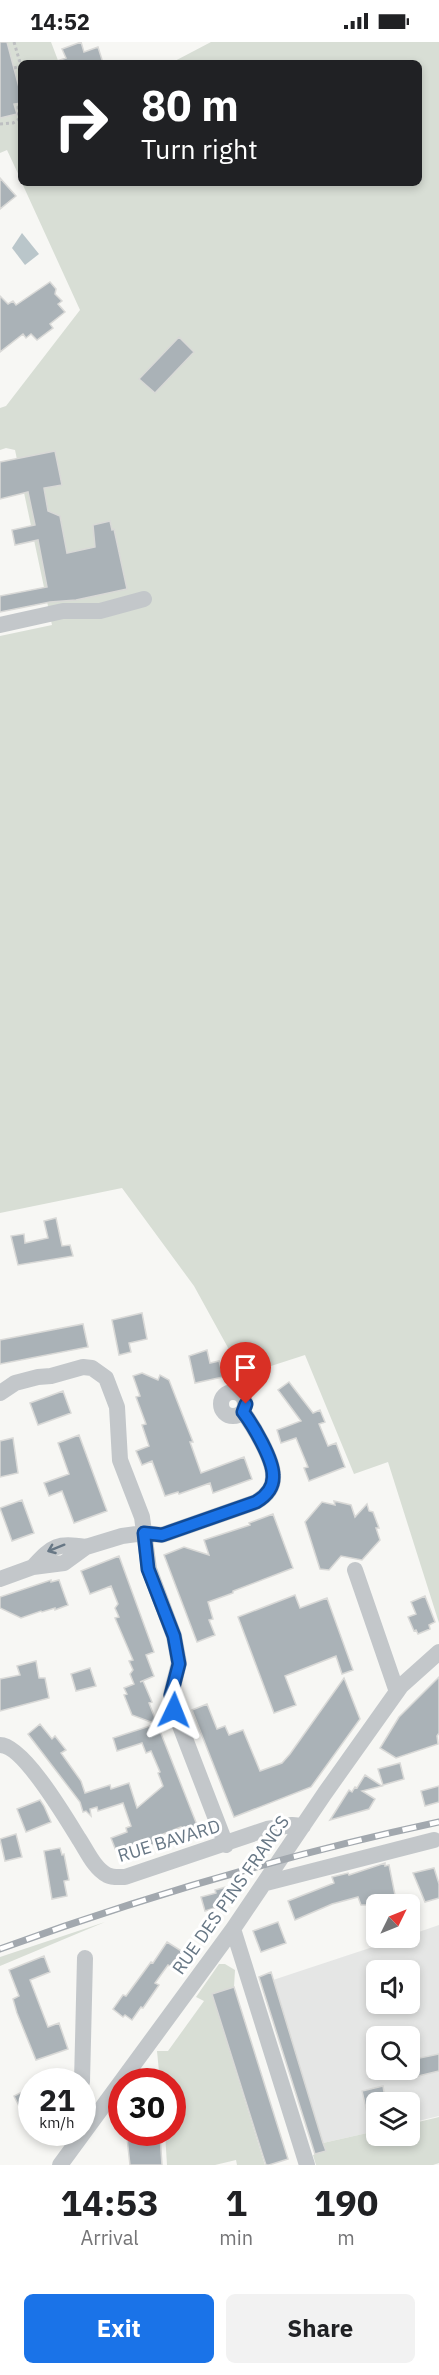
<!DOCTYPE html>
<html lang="en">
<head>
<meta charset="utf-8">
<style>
	:root { --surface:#fff; --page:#f2f2f2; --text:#202124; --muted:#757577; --accent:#1a73e8 }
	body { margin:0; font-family:"IBM Plex Sans",sans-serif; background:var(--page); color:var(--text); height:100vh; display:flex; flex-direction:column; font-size:22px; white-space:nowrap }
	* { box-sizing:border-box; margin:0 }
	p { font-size:20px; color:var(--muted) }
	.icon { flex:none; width:33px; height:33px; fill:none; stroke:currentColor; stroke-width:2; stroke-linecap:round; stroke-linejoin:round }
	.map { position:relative; height:2123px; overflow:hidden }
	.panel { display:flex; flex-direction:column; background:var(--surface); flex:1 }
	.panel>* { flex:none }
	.guide { position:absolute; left:18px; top:18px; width:404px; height:126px; border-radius:9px; box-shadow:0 3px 9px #0003; background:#202124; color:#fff; overflow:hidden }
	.needle { width:39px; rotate:47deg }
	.tools { position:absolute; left:366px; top:1852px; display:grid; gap:12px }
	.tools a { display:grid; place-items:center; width:54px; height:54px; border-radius:9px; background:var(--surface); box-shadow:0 3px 9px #0003; font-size:30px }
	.speed { position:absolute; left:18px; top:2026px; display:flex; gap:12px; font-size:30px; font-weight:700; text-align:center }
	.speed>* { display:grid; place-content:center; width:78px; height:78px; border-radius:50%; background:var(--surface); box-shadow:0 3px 9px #0003; line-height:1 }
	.speed small { font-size:15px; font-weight:400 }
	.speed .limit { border:9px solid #d22; background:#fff; color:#111 }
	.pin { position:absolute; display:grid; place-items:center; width:51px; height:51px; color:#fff; margin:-62px -26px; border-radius:50% 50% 50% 0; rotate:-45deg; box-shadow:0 0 6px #0007 }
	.pin .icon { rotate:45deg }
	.me { position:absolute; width:66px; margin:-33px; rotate:2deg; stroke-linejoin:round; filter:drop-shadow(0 0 4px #0008) }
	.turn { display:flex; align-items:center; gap:21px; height:126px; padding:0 24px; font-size:27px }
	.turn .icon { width:78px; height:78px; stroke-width:2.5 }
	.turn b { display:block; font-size:42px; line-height:51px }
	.eta { display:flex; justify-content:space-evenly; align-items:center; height:102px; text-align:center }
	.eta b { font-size:36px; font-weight:700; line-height:42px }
	.cta { display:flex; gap:12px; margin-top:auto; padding:12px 24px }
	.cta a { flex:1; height:69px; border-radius:9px; background:var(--accent); color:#fff; font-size:24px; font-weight:700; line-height:69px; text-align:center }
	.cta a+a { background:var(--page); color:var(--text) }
	.status { display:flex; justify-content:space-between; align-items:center; height:42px; padding:0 30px; background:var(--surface); direction:ltr }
	.status svg { height:16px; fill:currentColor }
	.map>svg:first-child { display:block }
	.built { fill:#e5e6e5; fill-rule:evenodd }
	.green { fill:#d8ded5 }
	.water { fill:#bac6ca }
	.building { fill:#aab2b7; stroke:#d9d9d7; stroke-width:1.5 }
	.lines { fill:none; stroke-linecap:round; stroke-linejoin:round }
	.path { stroke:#bdbfc1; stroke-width:3; stroke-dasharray:3 3; stroke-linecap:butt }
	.minor { stroke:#c3c7ca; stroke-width:16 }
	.rail-casing { stroke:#a2a8ae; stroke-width:7 }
	.rail { stroke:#fff; stroke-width:4.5; stroke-dasharray:14; stroke-linecap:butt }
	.oneway { stroke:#677785 }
	.route-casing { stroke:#114b97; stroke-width:15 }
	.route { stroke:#1a73e8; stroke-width:10 }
	.labels { text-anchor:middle; stroke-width:6; stroke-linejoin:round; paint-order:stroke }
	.street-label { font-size:18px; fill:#677785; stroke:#fff }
</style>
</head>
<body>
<div class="status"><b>14:52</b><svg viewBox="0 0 49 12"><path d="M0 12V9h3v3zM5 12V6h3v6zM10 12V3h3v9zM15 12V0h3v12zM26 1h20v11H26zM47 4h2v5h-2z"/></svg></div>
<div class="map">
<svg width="439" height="2123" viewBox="0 0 439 2123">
	<rect width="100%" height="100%" fill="#f7f7f4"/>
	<path class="built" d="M439 1883V2074L410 2081V2061H376V2089L323 2101 273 1938 400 1896H410V1893ZM376 1929H410V1962H376ZM376 1995H410V2028H376Z"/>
	<path class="green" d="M0 0H51L59 21H21V138L7 108 0 111Z
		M211 0H439V1581L388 1420 354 1432 305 1313 243 1333 194 1244 122 1146 0 1171V594L52 583 15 408 6 406 0 408V366L6 364 80 268 22 141H418V21H171Z
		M105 1880 0 1924V1915Z
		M219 1922H225L235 1928 234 1945 212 1952 265 2123H237L236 2118 215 2123H167L165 2091H172V2040H160L157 2009H168L204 1959 196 1955Z
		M439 2075V2121L433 2123H316L313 2113 326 2109 323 2101 376 2089V2094H410V2082Z"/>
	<path class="water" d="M22 191 39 212 25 223 12 206Z"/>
	<path class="building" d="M0 0H7L21 53V61L14 62 17 72 0 76Z
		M81 0 84 10 98 5 103 21H57V19L66 16 62 7Z
		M0 136 16 154 0 167Z
		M50 240 56 247 55 252 62 259 58 262 65 270 50 282 53 286 37 298 31 292 26 296 23 292 0 310V254L8 262 13 259 16 263Z
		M179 295 194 310 155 351 139 337Z
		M55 409 62 443 44 446 48 469 60 474 67 511 95 505 93 483 110 479 112 488 114 487 127 547 76 558 50 560 0 570V554L47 545 38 498 15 503 12 488 35 483 28 450 0 457V420Z
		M56 1176 62 1204 70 1203 73 1214 18 1223 11 1194 24 1192 25 1201 48 1196 44 1179Z
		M142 1271 147 1297 129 1301 131 1310 119 1313 112 1278Z
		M83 1282 88 1305 0 1322V1298Z
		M207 1308 210 1321 219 1319 223 1335 195 1341 189 1314Z
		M142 1331 158 1338 160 1333 169 1338 193 1400H190L201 1431 244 1415 252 1437 213 1451 210 1441 179 1452 178 1450 165 1454 152 1419 142 1423 136 1409 149 1404 142 1383 146 1382 136 1355 140 1354 133 1334Z
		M289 1340 313 1371 320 1368 325 1380 319 1382 328 1404 336 1401 345 1425 309 1439 304 1426 308 1425 296 1396 281 1401 277 1388 301 1379 278 1348Z
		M63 1349 71 1371 38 1383 30 1361Z
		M79 1393 107 1469 74 1481 62 1449 49 1454 44 1441 69 1432 58 1401Z
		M13 1396 18 1431 0 1435V1399Z
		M22 1458 34 1491 12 1499 0 1466Z
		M334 1459 351 1463 355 1475 367 1462 369 1469 373 1470 379 1486H376L380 1498 362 1518 341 1514 329 1528 320 1527 305 1480 322 1460 335 1463Z
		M273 1472 293 1526 233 1549V1551L208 1560 213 1577 209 1578 215 1593 197 1600 164 1513 184 1505 209 1513 204 1498 250 1483 249 1481Z
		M119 1514 154 1610 146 1613 154 1634 140 1640 143 1639 152 1660 149 1661 199 1788 185 1793 181 1785 161 1793 163 1799 118 1814 111 1796 127 1790 126 1786 131 1784 123 1761 98 1769 97 1765 90 1767 91 1774 86 1769 83 1770 80 1760 28 1692 40 1682 52 1697 55 1694 66 1708 61 1711 81 1739 85 1751 110 1743 111 1747 129 1741 137 1766 163 1744 158 1731 160 1730 151 1709 146 1711 142 1701 117 1709 113 1696 156 1682 132 1673 124 1653 127 1652 124 1646 134 1642 130 1632 133 1628 129 1619 133 1618 115 1576 119 1575 115 1566 118 1562 111 1544 90 1552 81 1529Z
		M51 1538V1540L59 1538 68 1563 55 1568V1566L42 1570 41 1569 21 1576 0 1566V1555Z
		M295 1553 300 1566 327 1556 353 1628 342 1632 336 1614 285 1634 296 1663 274 1671 238 1575Z
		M425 1554 435 1580 429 1583 430 1587 418 1592 416 1588 414 1589 408 1575 416 1572 411 1560Z
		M36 1619 39 1636H45L49 1656 0 1669V1637L20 1633 17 1624Z
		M90 1626 96 1644 76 1649 71 1632Z
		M439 1635V1691L437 1694 438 1702 396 1716 380 1706 399 1675Z
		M344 1636 360 1677 311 1745 234 1775 192 1668 207 1662 217 1687 225 1684 229 1693 243 1688 260 1729 282 1721 290 1712Z
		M400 1721 404 1737 383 1743 378 1727Z
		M365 1733 382 1744 362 1749 375 1757 369 1767 330 1778 349 1748 352 1750 355 1745 357 1746Z
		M439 1744V1760L425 1764 421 1749Z
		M40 1758 44 1764 51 1780 26 1790 17 1767Z
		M16 1792 22 1815 5 1819 0 1797Z
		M60 1806 62 1813 64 1812 69 1838 64 1839 67 1854 52 1857 44 1809Z
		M385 1821V1824L389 1823 397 1863H361L358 1855 332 1862 295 1878 288 1859 334 1841 332 1835 348 1831 349 1833Z
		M434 1826 439 1842V1856L425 1860 413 1831Z
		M226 1845 230 1861 205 1869 201 1855 216 1851 215 1848Z
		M278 1880 286 1901 261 1910 253 1889Z
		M167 1900 183 1910 172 1925 168 1923 155 1941 159 1943 143 1966 141 1965 132 1978 125 1973 123 1975 113 1967 123 1953 126 1954 151 1920 153 1921Z
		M44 1914 50 1930 30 1938 48 1985 59 1981 68 2007 36 2018 17 1971 13 1957 19 1954 9 1928Z
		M271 1930 323 2101 326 2109 315 2112 259 1935Z
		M234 1945 288 2117 269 2123H266L263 2114 212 1952Z
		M439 2012V2029L410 2036V2018Z
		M383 2044 386 2061H376V2091L372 2092 362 2049Z
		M32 2045V2090L14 2054Z
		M160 2093 162 2123H130L127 2096Z"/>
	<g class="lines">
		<path class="path" d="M14 0 21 24
			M14 26 21 24
			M19 46H21
			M0 82 13 81 19 77 18 65 21 62"/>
		<path class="minor" d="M0 583 63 569H100L144 557
			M221 1362a12 12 0 1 1 24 0a12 12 0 1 1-24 0Z
			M0 1351 15 1341 38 1335 51 1334 83 1325 92 1326 106 1336 117 1365 120 1418 142 1475 149 1527 174 1594 179 1621 171 1653 174 1668 226 1803
			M33 1525C53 1503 57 1501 86 1505
			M355 1528 397 1650
			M0 1537 33 1525 64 1521 86 1505 122 1494 144 1491 162 1493 256 1460C266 1454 274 1446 273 1433 273 1417 253 1383 243 1370
			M0 1703C23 1703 66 1776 79 1797 87 1809 94 1826 107 1833 113 1836 119 1835 125 1835L267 1787 292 1783 303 1784
			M266 1841 434 1798
			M233 1887 307 2123
			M82 2040 85 1916
			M60 2123 233 1887 325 1751 401 1644 439 1610"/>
		<g class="rail-casing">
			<path id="rail" d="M0 1907C143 1855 290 1812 439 1780"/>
		</g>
		<use href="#rail" class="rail"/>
	</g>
	<defs><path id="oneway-shaft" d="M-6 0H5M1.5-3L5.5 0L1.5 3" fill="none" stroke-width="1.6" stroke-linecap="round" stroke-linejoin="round" transform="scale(1.5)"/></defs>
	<use class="oneway" href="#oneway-shaft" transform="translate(56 1506) rotate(158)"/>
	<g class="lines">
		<g class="route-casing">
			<path id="route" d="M174 1668 171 1653 179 1622 174 1594 148 1527 144 1491 162 1493 256 1460C266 1454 274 1446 273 1433 273 1417 253 1383 243 1370L246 1362"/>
		</g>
		<use href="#route" class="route"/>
	</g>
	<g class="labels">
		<g class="street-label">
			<text transform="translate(169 1799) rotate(-17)" y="6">RUE BAVARD</text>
			<text transform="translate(231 1853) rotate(-55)" y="6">RUE DES PINS FRANCS</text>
		</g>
	</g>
</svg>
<div class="tools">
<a><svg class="needle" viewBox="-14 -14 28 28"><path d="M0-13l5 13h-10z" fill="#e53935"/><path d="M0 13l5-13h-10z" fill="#757577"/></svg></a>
<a><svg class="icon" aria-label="sound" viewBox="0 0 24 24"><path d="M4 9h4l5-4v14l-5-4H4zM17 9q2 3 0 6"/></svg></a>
<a><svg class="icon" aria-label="search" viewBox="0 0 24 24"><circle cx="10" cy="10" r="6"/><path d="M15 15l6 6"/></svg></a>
<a><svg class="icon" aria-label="layers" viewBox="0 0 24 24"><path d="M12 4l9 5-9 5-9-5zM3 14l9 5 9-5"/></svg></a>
</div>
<div class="speed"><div>21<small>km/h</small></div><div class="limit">30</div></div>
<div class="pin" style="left:246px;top:1362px;background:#d93025"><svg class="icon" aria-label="arrive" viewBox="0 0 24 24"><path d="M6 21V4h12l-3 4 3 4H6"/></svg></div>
<svg class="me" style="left:174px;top:1668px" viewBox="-20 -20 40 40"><path d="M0-17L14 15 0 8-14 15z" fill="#1a73e8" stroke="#fff" stroke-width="4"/></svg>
<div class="guide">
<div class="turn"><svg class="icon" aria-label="right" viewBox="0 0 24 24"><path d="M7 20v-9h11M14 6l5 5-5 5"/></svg><div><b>80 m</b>Turn right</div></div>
</div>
</div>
<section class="panel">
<div class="eta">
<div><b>14:53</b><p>Arrival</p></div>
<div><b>1</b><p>min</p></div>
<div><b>190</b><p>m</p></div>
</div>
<div class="cta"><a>Exit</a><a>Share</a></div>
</section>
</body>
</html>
